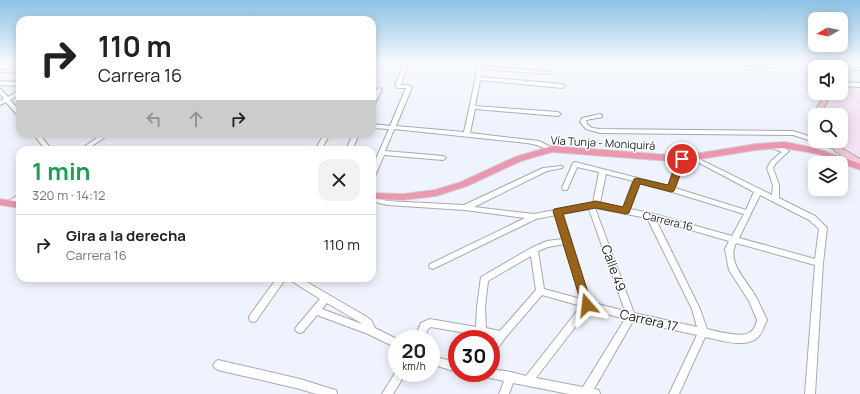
<!DOCTYPE html>
<html lang="es">
<head>
<meta charset="utf-8">
<style>
	:root { --surface:#fff; --page:#f2f2f2; --text:#202124; --muted:#757577; --line:#e0e0e0 }
	body { margin:0; font-family:Manrope,sans-serif; background:var(--page); color:var(--text); height:100vh; display:flex; flex-direction:column; font-size:15px; white-space:nowrap }
	* { box-sizing:border-box; margin:0 }
	p { font-size:13px; color:var(--muted) }
	.icon { flex:none; width:22px; height:22px; fill:none; stroke:currentColor; stroke-width:2; stroke-linecap:round; stroke-linejoin:round }
	.map { position:relative; flex:1; overflow:hidden }
	.side { position:absolute; left:16px; top:146px; width:360px; height:136px; display:flex; flex-direction:column; background:var(--surface); border-radius:12px; box-shadow:0 2px 10px #0003 }
	.side>* { flex:none }
	.hud { position:absolute; left:16px; top:16px; width:360px; height:122px; border-radius:12px; box-shadow:0 2px 10px #0003; background:#fff; color:var(--text); overflow:hidden }
	.needle { width:26px; rotate:260deg }
	.buttons { position:absolute; left:808px; top:12px; display:grid; gap:8px }
	.buttons a { display:grid; place-items:center; width:40px; height:40px; border-radius:8px; background:var(--surface); box-shadow:0 2px 10px #0003; font-size:20px }
	.speed { position:absolute; left:388px; top:330px; display:flex; gap:8px; font-size:20px; font-weight:700; text-align:center }
	.speed>* { display:grid; place-content:center; width:52px; height:52px; border-radius:50%; background:var(--surface); box-shadow:0 2px 10px #0003; line-height:1 }
	.speed small { font-size:10px; font-weight:400 }
	.speed .limit { border:6px solid #d22; background:#fff; color:#111 }
	.pin { position:absolute; display:grid; place-items:center; width:34px; height:34px; color:#fff; margin:-17px; border:2px solid #fff; border-radius:50%; box-shadow:0 1px 4px #0007 }
	.me { position:absolute; width:44px; margin:-22px; rotate:343deg; stroke-linejoin:round; filter:drop-shadow(0 0 3px #0008) }
	.turn { display:flex; align-items:center; gap:14px; height:84px; padding:0 16px; font-size:18px }
	.turn .icon { width:52px; height:52px; stroke-width:2.5 }
	.turn b { display:block; font-size:28px; line-height:34px }
	.lanes { display:flex; align-items:center; height:38px; padding:0 16px; background:#0003; justify-content:center; gap:20px; direction:ltr }
	.lanes .off { opacity:.35 }
	.round { display:grid; place-items:center; flex:none; width:42px; height:42px; border-radius:12px; background:var(--page) }
	.head { display:flex; align-items:center; justify-content:space-between; height:68px; padding:0 16px }
	h1 { font-size:24px; font-weight:700; line-height:30px; color:#1e9e55 }
	ul { padding:0; list-style:none }
	li { display:flex; align-items:center; gap:12px; height:60px; padding:0 16px; border-top:1px solid var(--line) }
	li div { flex:1 }
	li b { display:block; font-size:15px }
	li em { font-style:normal }
	.map>svg:first-child { display:block }
	.education { fill:#f4e3f5 }
	.lines { fill:none; stroke-linecap:round; stroke-linejoin:round }
	.street-casing { stroke:#a5a9b2; stroke-width:2 }
	.secondary-casing { stroke:#a5a9b2; stroke-width:2 }
	.primary-casing { stroke:#d1d1d2; stroke-width:2 }
	.street { fill:#fff; fill-rule:evenodd }
	.secondary { fill:#f5cbd8; fill-rule:evenodd }
	.primary { fill:#eb97b0; fill-rule:evenodd }
	.route { fill:#976219; stroke:#624010 }
	.labels { text-anchor:middle; stroke-width:3; stroke-linejoin:round; paint-order:stroke }
	.street-label { font-size:11px; fill:#181a1d; stroke:#fff }
	.near-street-label { font-size:13px; fill:#181a1d; stroke:#fff }
</style>
</head>
<body>
<div class="map">
<svg width="860" height="394" viewBox="0 0 860 394">
	<rect width="100%" height="100%" fill="#eff3fd"/>
	<path class="education" d="M843 85 860 86V157L837 141H841V115H822L837 93H841V88Z"/>
	<g class="lines">
		<g class="street-casing">
			<path id="street" d="M404 63H408L401 85H409L412 87 396 126 464 132 479 63H483V66L550 72V74H548L482 69 481 77 562 84 565 86 562 88 480 80 475 106 558 112 561 114 558 116 475 109 470 133 539 141 555 149 552 151 537 145 527 143 394 129 385 151 443 156 446 158 443 160 384 155 375 176 372 178V168L389 129 372 128V124L390 126 406 88H398L395 86Z
				M781 63H787L778 67 745 69 743 68 745 67 777 65Z
				M839 67H841L860 68V70L841 69V67Z
				M0 70 20 71V73L0 72Z
				M0 81 20 82V86L0 85Z
				M841 82 860 83V87L841 86Z
				M379 88 382 90 375 103 372 105V98L377 89Z
				M0 89 2 90 8 97 20 90V94L10 100 20 111V117L18 116 6 102 0 105V101L4 99 0 94Z
				M600 114 602 115V117L586 120 587 124 592 128 600 129 793 131 815 138V141H824L842 149 839 151 837 150 815 142 793 135 600 133 586 129 580 122 582 118Z
				M33 134H39L52 150H46Z
				M103 134H110L86 150H79Z
				M324 134H330L321 150H315Z
				M353 134H359L352 150H346Z
				M771 144 788 150 789 151 776 163 773 168 779 185V198L815 216 827 228 823 263 815 394H805L815 265 736 243C726 262 747 281 756 297 760 304 763 312 767 320 764 326 762 333 758 337 746 349 720 340 705 337L679 394H669L697 335 633 321 594 389 599 390 600 394H569L513 383 509 394H499L504 381 481 376 480 373H491V369L511 372 526 376 581 306 542 295 505 338 494 354 491 355V343L495 338 431 327 428 329 424 339H414L421 323 430 319 476 327 477 307 481 277 531 248 547 241 563 239 556 215 536 219 433 269 430 268 429 266 430 264 525 218 465 210 387 205 372 201V197L387 201 464 205 543 168 562 166 563 167 562 168 547 171 474 207 534 214 555 210 558 209H561L593 203 599 172 577 167 567 190H563L562 188 573 163 575 162 669 186 679 159 682 157 685 159 675 188 746 210 754 192 690 158 691 157H695L772 195 773 185 767 168 771 161 782 152 769 147 768 146 769 145ZM606 174 633 181 623 208 600 203ZM640 183 669 191 744 214 732 236 650 213 630 209ZM760 195 809 220 819 229 815 259 739 238ZM595 208 647 218 692 309 697 327 634 313ZM589 209 625 311 590 302 563 214ZM656 220 729 241 725 249 729 270 749 301 757 320C756 325 754 331 749 333 740 338 716 331 707 329L700 309ZM564 244 581 299 544 289 538 251 548 247ZM531 256 536 290 500 331 486 328 485 307 488 281ZM589 309 625 319 583 387 536 378Z
				M18 195H20V200L13 206H7L6 204 7 202Z
				M277 278H286L256 321 253 322 250 321 249 318 250 315Z
				M289 278H300L367 317 371 320 375 328 397 339V348L368 334 317 315 303 332 300 333 297 332 295 329 297 326 320 299 290 280ZM327 303 361 323 362 324 322 309Z
				M431 356 457 362V372L431 364Z
				M218 360 300 379 332 389 336 390 337 394H316L300 389 218 370 215 368 213 365 215 362Z
				M397 370V373H406L393 394H382Z"/>
		</g>
		<g class="secondary-casing">
			<path id="secondary" d="M820 63H828L834 67H826Z
				M841 71 843 72 845 76 843 80 841 81Z
				M826 93H832L820 115 813 117 812 115Z
				M826 141H834L842 148 860 159V166L836 152Z"/>
		</g>
		<g class="primary-casing">
			<path id="primary" d="M784 142C811 146 835 154 860 164V170L818 154 784 148 756 150 682 162 552 152 521 161 467 186 436 196 403 200 372 199V193L403 194 435 190 461 182 515 157 552 146 682 156 756 144Z
				M0 199 20 202V208L0 205Z"/>
		</g>
		<use href="#street" class="street"/>
		<use href="#secondary" class="secondary"/>
		<use href="#primary" class="primary"/>
	</g>
	<linearGradient id="sky" x2="0" y2="1"><stop stop-color="#8dc1e4"/><stop offset="0.53" stop-color="#f8fafe"/><stop offset="1" stop-color="#f8fafe" stop-opacity="0"/></linearGradient>
	<rect width="860" height="118" fill="url(#sky)"/>
	<path class="route" d="M682 157 686 159 674 191 671 192 640 184 629 213 626 214 596 208 563 214 592 305 591 309 587 310 583 309 553 211 554 209 596 201 623 207 634 179 637 178 668 185 677 159Z"/>
	<g class="labels">
		<g class="street-label">
			<text transform="translate(603 143) rotate(3)" y="4">Vía Tunja - Moniquirá</text>
			<text transform="translate(668 221) rotate(14)" y="4">Carrera 16</text>
		</g>
		<g class="near-street-label">
			<text transform="translate(614 268) rotate(70)" y="5">Calle 49</text>
			<text transform="translate(649 320) rotate(13)" y="5">Carrera 17</text>
		</g>
	</g>
</svg>
<div class="buttons">
<a><svg class="needle" viewBox="-14 -14 28 28"><path d="M0-13l5 13h-10z" fill="#e53935"/><path d="M0 13l5-13h-10z" fill="#757577"/></svg></a>
<a><svg class="icon" aria-label="sound" viewBox="0 0 24 24"><path d="M4 9h4l5-4v14l-5-4H4zM17 9q2 3 0 6"/></svg></a>
<a><svg class="icon" aria-label="search" viewBox="0 0 24 24"><circle cx="10" cy="10" r="6"/><path d="M15 15l6 6"/></svg></a>
<a><svg class="icon" aria-label="layers" viewBox="0 0 24 24"><path d="M12 4l9 5-9 5-9-5zM3 14l9 5 9-5"/></svg></a>
</div>
<div class="speed"><div>20<small>km/h</small></div><div class="limit">30</div></div>
<div class="pin" style="left:682px;top:159px;background:#d93025"><svg class="icon" aria-label="arrive" viewBox="0 0 24 24"><path d="M6 21V4h12l-3 4 3 4H6"/></svg></div>
<svg class="me" style="left:587px;top:305px" viewBox="-20 -20 40 40"><path d="M0-17L14 15 0 8-14 15z" fill="#976219" stroke="#fff" stroke-width="4"/></svg>
<div class="hud">
<div class="turn"><svg class="icon" aria-label="right" viewBox="0 0 24 24"><path d="M7 20v-9h11M14 6l5 5-5 5"/></svg><div><b>110 m</b>Carrera 16</div></div>
<div class="lanes"><svg class="icon off" aria-label="left" viewBox="0 0 24 24"><path d="M17 20v-9H6M10 6l-5 5 5 5"/></svg><svg class="icon off" aria-label="ahead" viewBox="0 0 24 24"><path d="M12 20V5M6 11l6-6 6 6"/></svg><svg class="icon" aria-label="right" viewBox="0 0 24 24"><path d="M7 20v-9h11M14 6l5 5-5 5"/></svg></div>
</div>
<section class="side">
<div class="head"><div><h1>1 min</h1><p>320 m · 14:12</p></div><a class="round"><svg class="icon" aria-label="close" viewBox="0 0 24 24"><path d="M6 6l12 12M18 6L6 18"/></svg></a></div>
<ul>
<li><svg class="icon" aria-label="right" viewBox="0 0 24 24"><path d="M7 20v-9h11M14 6l5 5-5 5"/></svg><div><b>Gira a la derecha</b><p>Carrera 16</p></div><em>110 m</em></li>
</ul>
</section>
</div>
</body>
</html>
